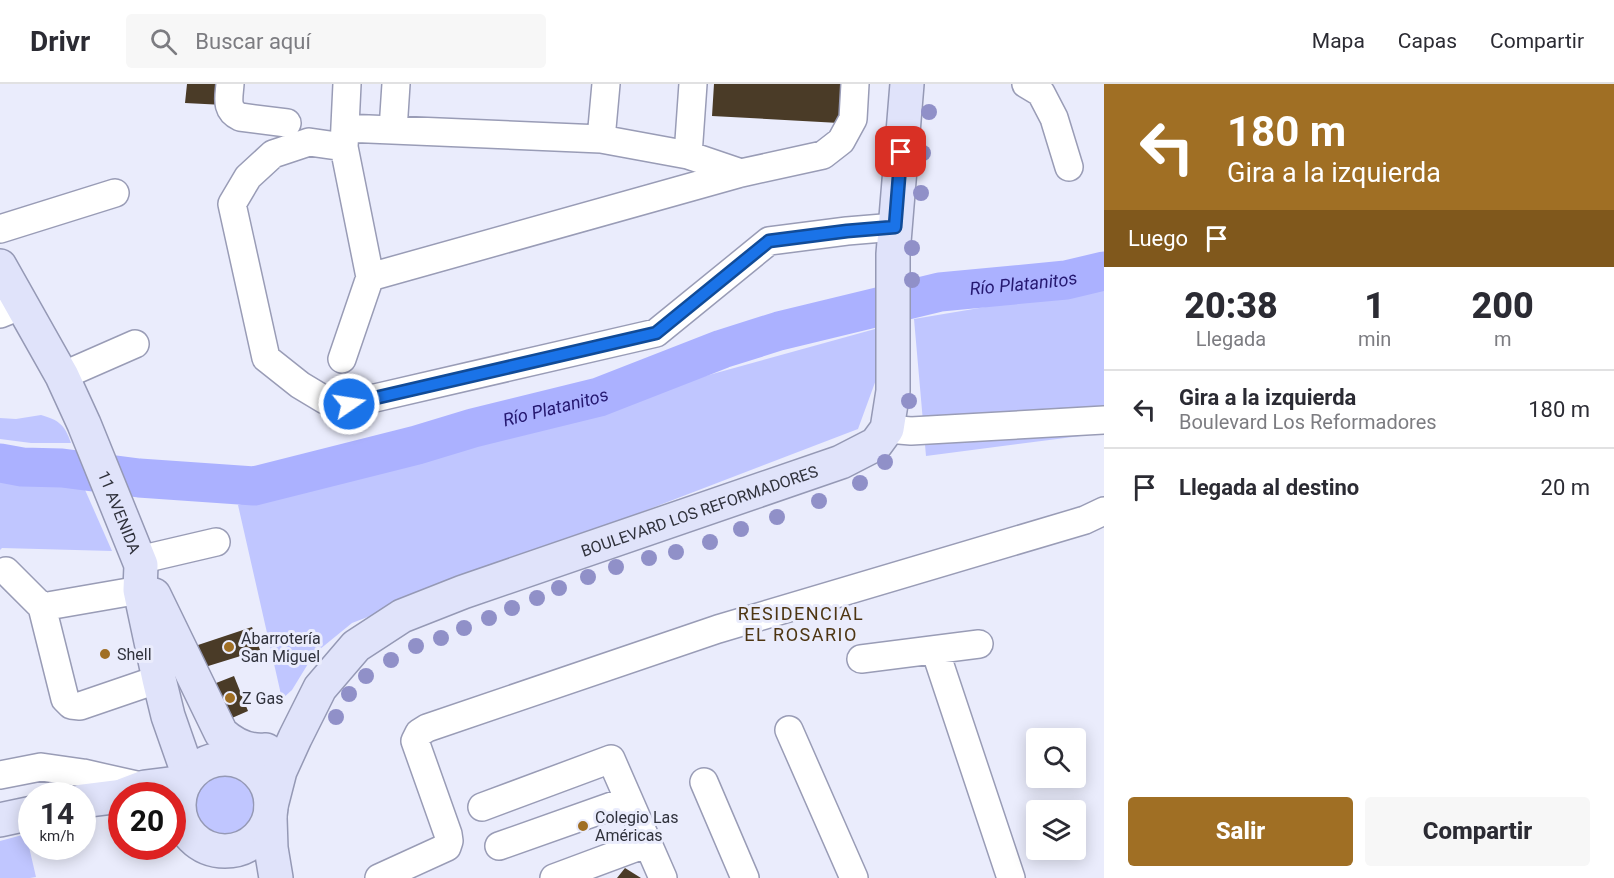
<!DOCTYPE html>
<html lang="es">
<head>
<meta charset="utf-8">
<style>
	:root { --surface:#fff; --page:#f7f7f7; --text:#2b2b33; --muted:#7c7c81; --line:#e1e1e2; --accent:#a06f24 }
	body { margin:0; font-family:Roboto,sans-serif; background:var(--page); color:var(--text); height:100vh; display:flex; flex-direction:column; font-size:22px; white-space:nowrap }
	* { box-sizing:border-box; margin:0 }
	p { font-size:20px; color:var(--muted) }
	.icon { flex:none; width:33px; height:33px; fill:none; stroke:currentColor; stroke-width:2; stroke-linecap:round; stroke-linejoin:round }
	.map { position:relative; flex:1; overflow:hidden }
	.side { display:flex; flex-direction:column; background:var(--surface); width:510px }
	.side>* { flex:none }
	.guide { background:#a06f24; color:#fff; overflow:hidden }
	.fabs { position:absolute; left:1026px; top:644px; display:grid; gap:12px }
	.fabs a { display:grid; place-items:center; width:60px; height:60px; border-radius:6px; background:var(--surface); box-shadow:0 3px 15px #0003; font-size:30px }
	.speed { position:absolute; left:18px; top:698px; display:flex; gap:12px; font-size:30px; font-weight:700; text-align:center }
	.speed>* { display:grid; place-content:center; width:78px; height:78px; border-radius:50%; background:var(--surface); box-shadow:0 3px 15px #0003; line-height:1 }
	.speed small { font-size:15px; font-weight:400 }
	.speed .limit { border:9px solid #d22; background:#fff; color:#111 }
	.pin { position:absolute; display:grid; place-items:center; width:51px; height:51px; color:#fff; margin:-26px; border-radius:12px; box-shadow:0 3px 9px #0006 }
	.me { position:absolute; width:66px; margin:-33px; rotate:77deg; stroke-linejoin:round; filter:drop-shadow(0 0 4px #0008) }
	.turn { display:flex; align-items:center; gap:21px; height:126px; padding:0 24px; font-size:27px }
	.turn .icon { width:78px; height:78px; stroke-width:2.5 }
	.turn b { display:block; font-size:42px; line-height:51px }
	.then { display:flex; align-items:center; height:57px; padding:0 24px; background:#0003; gap:12px; font-size:22px }
	.eta { display:flex; justify-content:space-evenly; align-items:center; height:102px; text-align:center }
	.eta b { font-size:36px; font-weight:800; line-height:42px }
	.cta { display:flex; gap:12px; margin-top:auto; padding:12px 24px }
	.cta a { flex:1; height:69px; border-radius:6px; background:var(--accent); color:#fff; font-size:24px; font-weight:800; line-height:69px; text-align:center }
	.cta a+a { background:var(--page); color:var(--text) }
	ul { padding:0; list-style:none }
	li { display:flex; align-items:center; gap:18px; height:78px; padding:0 24px; border-top:2px solid var(--line) }
	li div { flex:1 }
	li b { display:block; font-size:22px }
	li em { font-style:normal }
	header { display:flex; align-items:center; gap:36px; box-sizing:border-box; height:84px; padding:0 30px; background:var(--surface); border-bottom:2px solid var(--line) }
	header strong { font-size:28px }
	nav { display:flex; gap:33px; margin-inline-start:auto; font-size:21px }
	.search { width:420px; height:54px; background:var(--page); display:flex; align-items:center; gap:15px; box-sizing:border-box; padding:0 21px; border-radius:6px; color:var(--muted); font-size:22px }
	main { display:flex; flex:1; min-height:0 }
	.map>svg:first-child { display:block }
	.green { fill:#c0c6ff }
	.lines { fill:none; stroke-linecap:round; stroke-linejoin:round }
	.river { stroke:#abb1ff; stroke-width:39 }
	.building { fill:#4a3b27 }
	.minor-casing { stroke:#999cb6; stroke-width:30 }
	.major-casing { stroke:#9599b5; stroke-width:36 }
	.minor { stroke:#fff; stroke-width:27 }
	.major { stroke:#e0e3fa; stroke-width:33 }
	.tree { fill:#9090c8 }
	.route-casing { stroke:#114b97; stroke-width:15 }
	.route { stroke:#1a73e8; stroke-width:10 }
	.poi-dot { fill:#a06f24; stroke:#eaecfc; stroke-width:2 }
	.labels { text-anchor:middle; stroke-width:6; stroke-linejoin:round; paint-order:stroke }
	.street-label { font-size:16px; fill:#30323c; stroke:#eaecfc }
	.poi-label { font-size:16px; fill:#30323c; stroke:#eaecfc; text-anchor:start }
	.water-label { font-size:18px; font-style:italic; fill:#251870; stroke:#eaecfc }
	.neighbourhood-label { font-size:18px; letter-spacing:1.5px; fill:#4d3512; stroke:#eaecfc }
</style>
</head>
<body>
<header>
<strong>Drivr</strong>
<div class="search"><svg class="icon" aria-label="search" viewBox="0 0 24 24"><circle cx="10" cy="10" r="6"/><path d="M15 15l6 6"/></svg>Buscar aquí</div>
<nav><a>Mapa</a><a>Capas</a><a>Compartir</a></nav>
</header>
<main>
<div class="map">
<svg width="1104" height="794" viewBox="0 0 1104 794">
	<rect width="100%" height="100%" fill="#eaecfc"/>
	<path class="green" d="M1104 203V349L926 372 914 235Z
		M875 245 877 293 858 345 352 539 314 570 292 606 282 615 238 421Z
		M41 331C59 336 65 341 71 359H31L0 355V334L16 335Z
		M0 395 82 399 112 467 2 464 0 466Z
		M195 723a31 31 0 1 1 62 0a31 31 0 1 1-62 0Z
		M26 750 36 793 30 794H0V757Z"/>
	<g class="lines">
		<path class="river" id="s1" d="M0 379 22 383 62 384 139 394 254 402 417 361 473 344 599 313 722 265 779 247 940 208 1066 196 1104 187"/>
	</g>
	<path class="building" d="M187 0H226L224 21 185 19Z
		M714 0H841L839 39 712 32Z
		M252 543 260 566 205 583 198 561Z
		M234 592 248 627 225 637 211 601Z
		M625 784 641 794H617Z"/>
	<g class="lines">
		<g class="minor-casing">
			<path id="minor" d="M230 0C229 14 225 26 240 33L287 39
				M347 0 344 63 370 193 741 89 823 71 841 57 853 35 855 0
				M1026 0 1041 9 1054 34 1069 83
				M345 44 601 55 688 71 741 89
				M393 46 396 0
				M601 55 606 0
				M344 63 309 58 273 70 248 93 232 120 266 274 300 301 325 316 349 320 656 249 769 157 847 147 895 143
				M688 71 693 0
				M0 145 115 109
				M0 230 22 221
				M342 275 370 193
				M62 292 135 260
				M887 345 911 347 1104 336
				M139 476 216 458
				M6 487 42 523
				M140 506 42 523 65 615 71 621 80 622 159 595
				M935 566 1011 794
				M861 575 979 560
				M789 646 854 794
				M0 691 41 683 83 689 145 703
				M704 698 745 794
				M482 723 611 675 663 794
				M499 762 629 716
				M379 794 447 763 449 757 448 750 415 657 419 649 427 644 718 545 1085 436 1104 427
				M554 794 648 759"/>
		</g>
		<g class="major-casing">
			<g id="major">
				<path id="s2" d="M0 182 62 292 84 340 139 476 141 481 140 506 159 595 168 632 189 692"/>
				<path d="M154 511 221 649C234 661 248 668 266 666"/>
				<circle cx="225" cy="721" r="46"/>
				<path d="M124 711 145 703 185 698"/>
				<path d="M82 717 122 712"/>
				<path id="s3" d="M271 722 280 687 295 654 320 604 356 562 402 532 463 508 841 378 876 360 887 345 893 307V170L907 0"/>
				<path d="M270 734 271 764 276 794"/>
				<path d="M0 736 32 729"/>
			</g>
		</g>
		<use href="#minor" class="minor"/>
		<use href="#major" class="major"/>
	</g>
	<g class="tree">
		<circle cx="929" cy="28" r="8"/>
		<circle cx="923" cy="69" r="8"/>
		<circle cx="921" cy="109" r="8"/>
		<circle cx="912" cy="164" r="8"/>
		<circle cx="912" cy="196" r="8"/>
		<circle cx="909" cy="317" r="8"/>
		<circle cx="885" cy="378" r="8"/>
		<circle cx="860" cy="399" r="8"/>
		<circle cx="819" cy="417" r="8"/>
		<circle cx="777" cy="433" r="8"/>
		<circle cx="741" cy="445" r="8"/>
		<circle cx="710" cy="458" r="8"/>
		<circle cx="676" cy="468" r="8"/>
		<circle cx="649" cy="474" r="8"/>
		<circle cx="616" cy="483" r="8"/>
		<circle cx="588" cy="493" r="8"/>
		<circle cx="559" cy="504" r="8"/>
		<circle cx="537" cy="514" r="8"/>
		<circle cx="512" cy="524" r="8"/>
		<circle cx="489" cy="534" r="8"/>
		<circle cx="464" cy="544" r="8"/>
		<circle cx="441" cy="554" r="8"/>
		<circle cx="416" cy="562" r="8"/>
		<circle cx="391" cy="576" r="8"/>
		<circle cx="366" cy="592" r="8"/>
		<circle cx="349" cy="610" r="8"/>
		<circle cx="336" cy="633" r="8"/>
	</g>
	<g class="lines">
		<g class="route-casing">
			<path id="route" d="M349 320 656 249 769 157 847 147 895 143 901 68"/>
		</g>
		<use href="#route" class="route"/>
	</g>
	<g class="poi-dot">
		<circle cx="229" cy="563" r="6"/>
		<circle cx="105" cy="570" r="6"/>
		<circle cx="230" cy="614" r="6"/>
		<circle cx="583" cy="742" r="6"/>
	</g>
	<g class="labels">
		<g class="street-label">
			<text dy="6" stroke="none"><textPath href="#s3" startOffset="554">BOULEVARD LOS REFORMADORES</textPath></text>
			<text dy="6" stroke="none"><textPath href="#s2" startOffset="274">11 AVENIDA</textPath></text>
		</g>
		<g class="poi-label">
			<text x="241" y="560">Abarrotería<tspan x="241" dy="18">San Miguel</tspan></text>
			<text x="117" y="576">Shell</text>
			<text x="242" y="620">Z Gas</text>
			<text x="595" y="739">Colegio Las<tspan x="595" dy="18">Américas</tspan></text>
		</g>
		<g class="water-label">
			<text dy="6" stroke="none"><textPath href="#s1" startOffset="1053">Río Platanitos</textPath></text>
			<text dy="6" stroke="none"><textPath href="#s1" startOffset="567">Río Platanitos</textPath></text>
		</g>
		<g class="neighbourhood-label">
			<text x="801" y="536">RESIDENCIAL<tspan x="801" dy="21">EL ROSARIO</tspan></text>
		</g>
	</g>
</svg>
<div class="fabs">
<a><svg class="icon" aria-label="search" viewBox="0 0 24 24"><circle cx="10" cy="10" r="6"/><path d="M15 15l6 6"/></svg></a>
<a><svg class="icon" aria-label="layers" viewBox="0 0 24 24"><path d="M12 4l9 5-9 5-9-5zM3 14l9 5 9-5"/></svg></a>
</div>
<div class="speed"><div>14<small>km/h</small></div><div class="limit">20</div></div>
<div class="pin" style="left:901px;top:68px;background:#d93025"><svg class="icon" aria-label="arrive" viewBox="0 0 24 24"><path d="M6 21V4h12l-3 4 3 4H6"/></svg></div>
<svg class="me" style="left:349px;top:320px" viewBox="-20 -20 40 40"><circle r="17" fill="#1a73e8" stroke="#fff" stroke-width="3"/><path d="M0-11L8 9 0 5-8 9z" fill="#fff"/></svg>
</div>
<section class="side">
<div class="guide">
<div class="turn"><svg class="icon" aria-label="left" viewBox="0 0 24 24"><path d="M17 20v-9H6M10 6l-5 5 5 5"/></svg><div><b>180 m</b>Gira a la izquierda</div></div>
<div class="then">Luego<svg class="icon" aria-label="arrive" viewBox="0 0 24 24"><path d="M6 21V4h12l-3 4 3 4H6"/></svg></div>
</div>
<div class="eta">
<div><b>20:38</b><p>Llegada</p></div>
<div><b>1</b><p>min</p></div>
<div><b>200</b><p>m</p></div>
</div>
<ul>
<li><svg class="icon" aria-label="left" viewBox="0 0 24 24"><path d="M17 20v-9H6M10 6l-5 5 5 5"/></svg><div><b>Gira a la izquierda</b><p>Boulevard Los Reformadores</p></div><em>180 m</em></li>
<li><svg class="icon" aria-label="arrive" viewBox="0 0 24 24"><path d="M6 21V4h12l-3 4 3 4H6"/></svg><div><b>Llegada al destino</b></div><em>20 m</em></li>
</ul>
<div class="cta"><a>Salir</a><a>Compartir</a></div>
</section>
</main>
</body>
</html>
